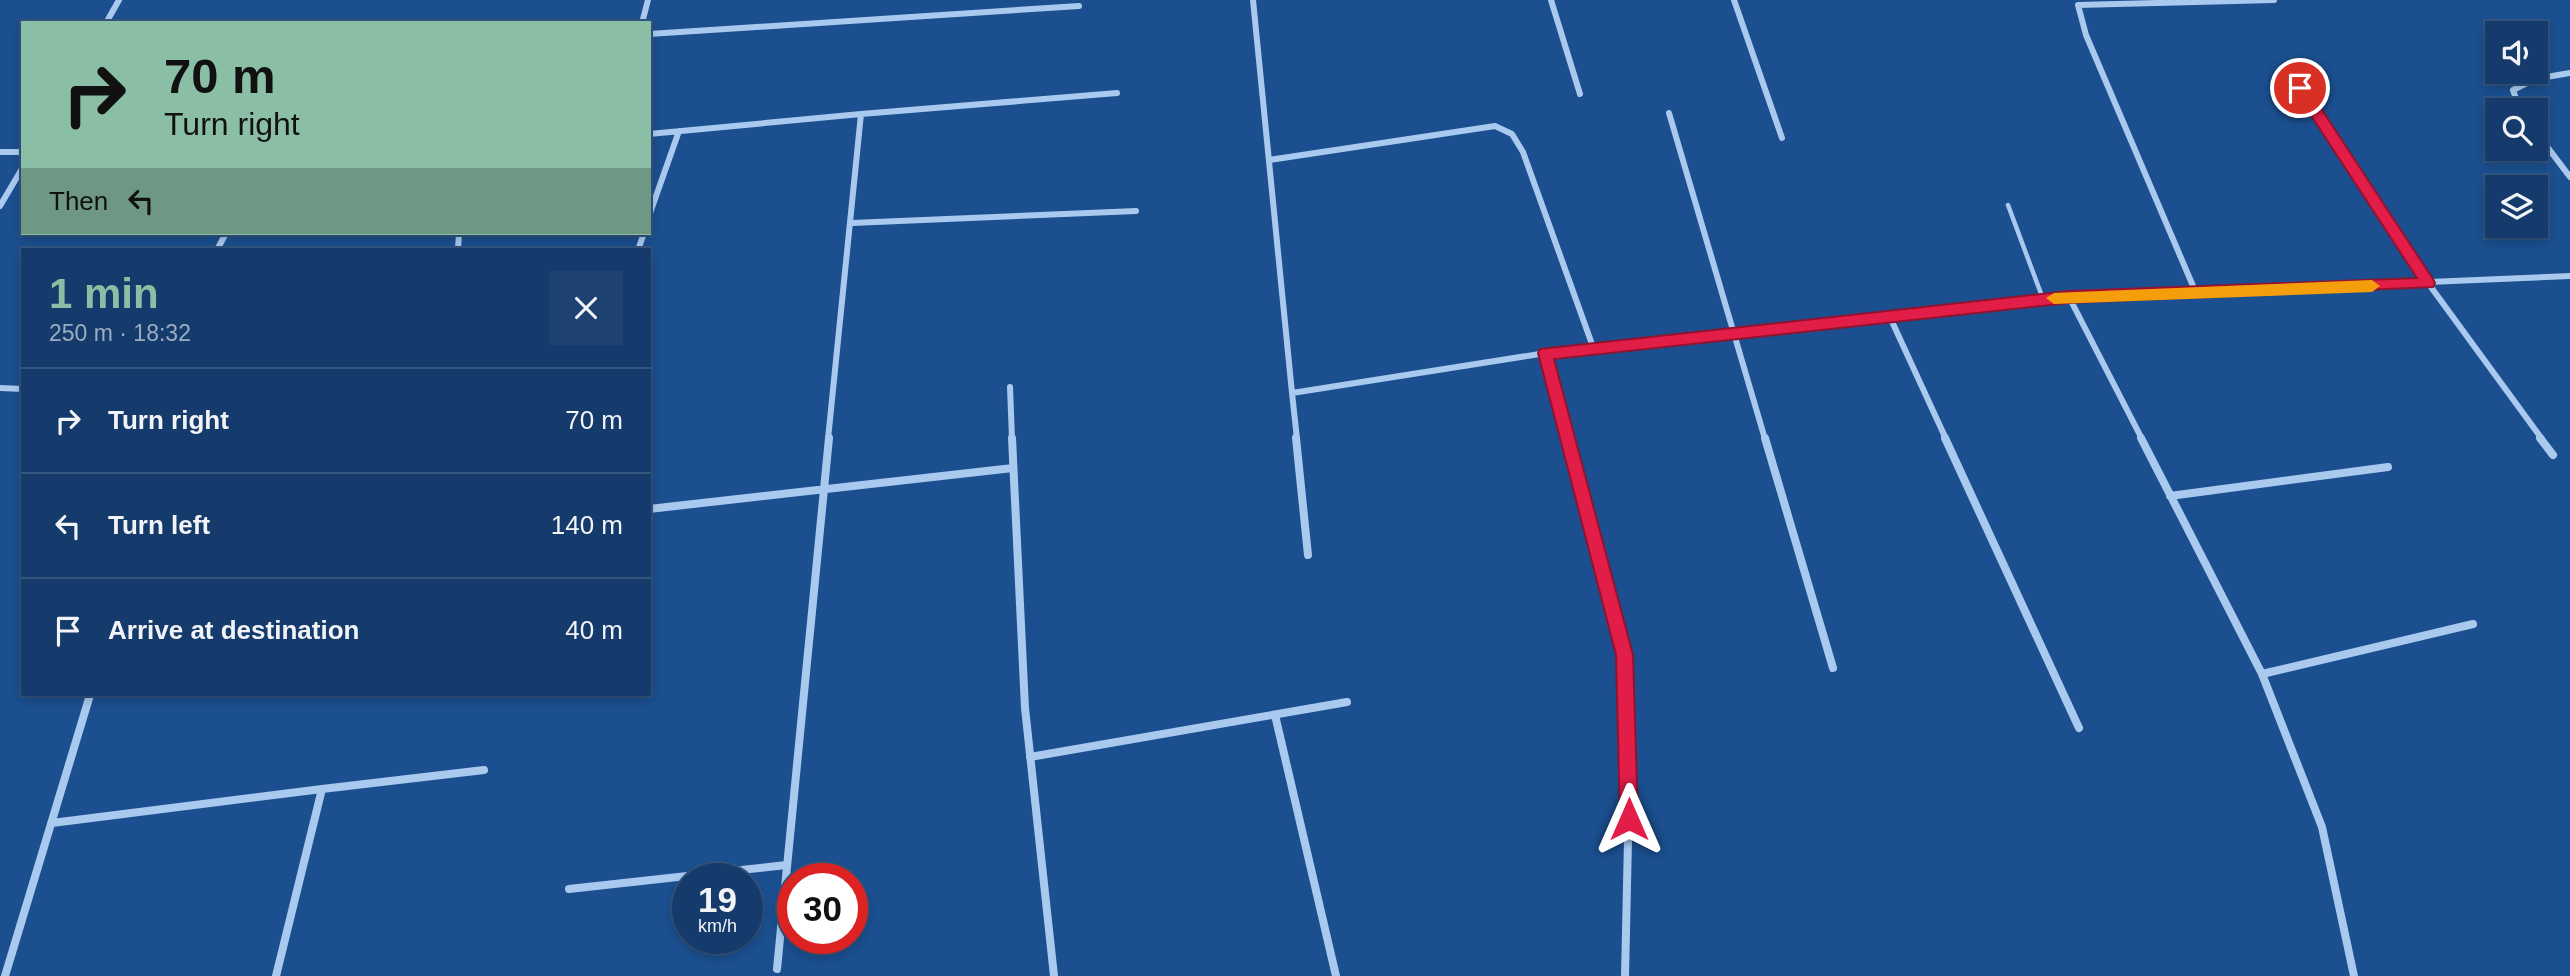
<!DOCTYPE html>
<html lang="en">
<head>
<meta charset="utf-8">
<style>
	:root { --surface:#143b6b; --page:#1d4271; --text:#f1f3f6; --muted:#9dadc1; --line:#33557e; --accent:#8abfa5 }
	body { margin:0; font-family:Arial,sans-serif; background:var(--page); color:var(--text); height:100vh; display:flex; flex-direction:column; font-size:26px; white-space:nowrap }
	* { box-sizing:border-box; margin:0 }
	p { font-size:23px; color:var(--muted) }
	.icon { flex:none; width:38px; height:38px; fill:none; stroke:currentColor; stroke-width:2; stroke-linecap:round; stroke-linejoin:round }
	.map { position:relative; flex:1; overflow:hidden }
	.details { position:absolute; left:21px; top:248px; width:630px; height:448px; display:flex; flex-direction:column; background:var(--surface); border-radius:0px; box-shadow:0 4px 10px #0003,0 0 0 2px var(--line) }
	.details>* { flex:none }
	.top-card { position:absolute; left:21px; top:21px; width:630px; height:214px; border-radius:0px; box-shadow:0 4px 10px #0003,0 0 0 2px var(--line); background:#8abfa5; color:#111; overflow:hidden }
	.tools { position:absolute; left:2485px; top:21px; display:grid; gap:14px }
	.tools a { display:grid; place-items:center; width:63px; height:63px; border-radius:0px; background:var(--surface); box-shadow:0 4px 10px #0003,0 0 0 2px var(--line); font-size:35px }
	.speed { position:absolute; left:672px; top:863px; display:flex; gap:14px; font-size:35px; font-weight:700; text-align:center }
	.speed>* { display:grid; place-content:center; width:91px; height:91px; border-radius:50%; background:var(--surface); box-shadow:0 4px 10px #0003,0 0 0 2px var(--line); line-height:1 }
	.speed small { font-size:18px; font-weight:400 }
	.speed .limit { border:10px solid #d22; background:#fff; color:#111 }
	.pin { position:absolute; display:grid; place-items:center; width:60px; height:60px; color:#fff; margin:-30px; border:4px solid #fff; border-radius:50%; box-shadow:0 2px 7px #0007 }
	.me { position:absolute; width:77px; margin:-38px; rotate:0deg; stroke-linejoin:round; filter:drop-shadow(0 0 5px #0008) }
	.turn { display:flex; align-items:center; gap:24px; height:147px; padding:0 28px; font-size:32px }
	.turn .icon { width:91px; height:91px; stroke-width:2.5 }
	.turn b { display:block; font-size:49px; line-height:60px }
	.then { display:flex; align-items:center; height:66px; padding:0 28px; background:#0003; gap:14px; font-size:26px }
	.round { display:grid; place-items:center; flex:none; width:74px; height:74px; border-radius:0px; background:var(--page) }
	.head { display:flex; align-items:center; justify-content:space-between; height:119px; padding:0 28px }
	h1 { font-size:42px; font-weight:700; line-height:52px; color:var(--accent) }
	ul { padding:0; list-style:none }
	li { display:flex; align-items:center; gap:21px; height:105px; padding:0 28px; border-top:2px solid var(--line) }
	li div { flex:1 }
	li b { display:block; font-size:26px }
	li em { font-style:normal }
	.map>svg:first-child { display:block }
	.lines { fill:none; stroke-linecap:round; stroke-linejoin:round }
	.service { stroke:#a9c9ee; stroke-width:4.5 }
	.minor-far1 { stroke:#a9c9ee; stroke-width:6 }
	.minor { stroke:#a9c9ee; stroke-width:8 }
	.route { fill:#e11d48; stroke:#92132f; stroke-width:2 }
	.slow { fill:#f59e0b }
</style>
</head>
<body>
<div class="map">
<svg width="2570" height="976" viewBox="0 0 2570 976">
	<rect width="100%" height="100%" fill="#1b4f8f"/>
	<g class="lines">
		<path class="service" d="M2008 205 2043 299"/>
		<path class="minor-far1" d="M1253 0 1292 393 1546 353 2069 297 2570 276
			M1551 0 1580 94
			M1734 0 1782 138
			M106 23 119 0
			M642 23 648 0
			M649 34 1079 6
			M2286 66 2428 283 2542 439
			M2520 110 2513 90 2535 79 2570 73
			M1669 113 1765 439
			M2536 132 2570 177
			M649 134 861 114
			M0 152H23
			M1269 160 1495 126 1512 134 1523 152 1593 347
			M0 206 23 167
			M649 216 679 131
			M852 223 1136 211
			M217 250 226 233
			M458 250 459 233
			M638 250 644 233
			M2196 293 2086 35 2078 5 2274 0
			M2069 297 2142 439
			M1889 315 1946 439
			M1546 353 1568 439
			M1010 387 1012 439
			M0 388 23 389
			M1292 393 1297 439
			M828 439 861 114 1117 93"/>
		<path class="minor" d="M1012 438 1025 708 1054 976
			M1296 438 1308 555
			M1568 438 1624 655 1629 794 1625 976
			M1765 438 1833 668
			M1945 438 2079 728
			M2141 438 2262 674 2322 827 2354 976
			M2540 438 2553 455
			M2170 496 2388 467
			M649 509 1013 468
			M2262 674 2473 624
			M1275 715 1336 976
			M1030 757 1347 702
			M322 789 484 770
			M52 823 322 789 276 976
			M569 889 786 865
			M777 969 829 438
			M5 976 90 695"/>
	</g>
	<path class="route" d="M2300 83 2305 84 2433 279 2435 283 2433 287 2069 303 1554 359 1633 655 1638 819 1635 825 1629 828 1622 825 1620 819 1616 655 1538 353 1540 349 2069 291 2417 278 2295 91 2293 88Z"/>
	<path class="slow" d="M2372 280 2380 286 2372 292 2054 304 2046 298 2054 293Z"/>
</svg>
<div class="tools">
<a><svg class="icon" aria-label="sound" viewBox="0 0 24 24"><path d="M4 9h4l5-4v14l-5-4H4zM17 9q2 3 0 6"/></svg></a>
<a><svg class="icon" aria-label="search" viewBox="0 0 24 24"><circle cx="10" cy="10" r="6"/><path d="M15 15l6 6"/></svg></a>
<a><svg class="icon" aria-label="layers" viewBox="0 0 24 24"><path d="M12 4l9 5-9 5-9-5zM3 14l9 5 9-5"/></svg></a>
</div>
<div class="speed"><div>19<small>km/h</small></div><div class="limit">30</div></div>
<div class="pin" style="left:2300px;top:88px;background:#d93025"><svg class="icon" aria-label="arrive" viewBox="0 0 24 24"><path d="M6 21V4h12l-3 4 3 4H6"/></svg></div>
<svg class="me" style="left:1629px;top:819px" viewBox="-20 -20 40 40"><path d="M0-17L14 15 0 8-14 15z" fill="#e11d48" stroke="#fff" stroke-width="4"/></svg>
<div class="top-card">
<div class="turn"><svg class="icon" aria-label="right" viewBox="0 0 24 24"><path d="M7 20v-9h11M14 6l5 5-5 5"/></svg><div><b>70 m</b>Turn right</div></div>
<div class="then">Then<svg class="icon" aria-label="left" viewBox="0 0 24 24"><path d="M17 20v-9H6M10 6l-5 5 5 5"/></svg></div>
</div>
<section class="details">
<div class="head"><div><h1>1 min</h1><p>250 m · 18:32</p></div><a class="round"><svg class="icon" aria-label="close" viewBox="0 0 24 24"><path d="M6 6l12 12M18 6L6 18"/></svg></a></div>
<ul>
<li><svg class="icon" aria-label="right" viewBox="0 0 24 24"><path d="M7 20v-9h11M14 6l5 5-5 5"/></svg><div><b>Turn right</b></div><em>70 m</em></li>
<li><svg class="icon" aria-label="left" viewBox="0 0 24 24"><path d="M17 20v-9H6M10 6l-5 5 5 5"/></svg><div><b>Turn left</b></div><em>140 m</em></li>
<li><svg class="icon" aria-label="arrive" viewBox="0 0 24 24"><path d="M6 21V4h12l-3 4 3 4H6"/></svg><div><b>Arrive at destination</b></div><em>40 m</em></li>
</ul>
</section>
</div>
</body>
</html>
